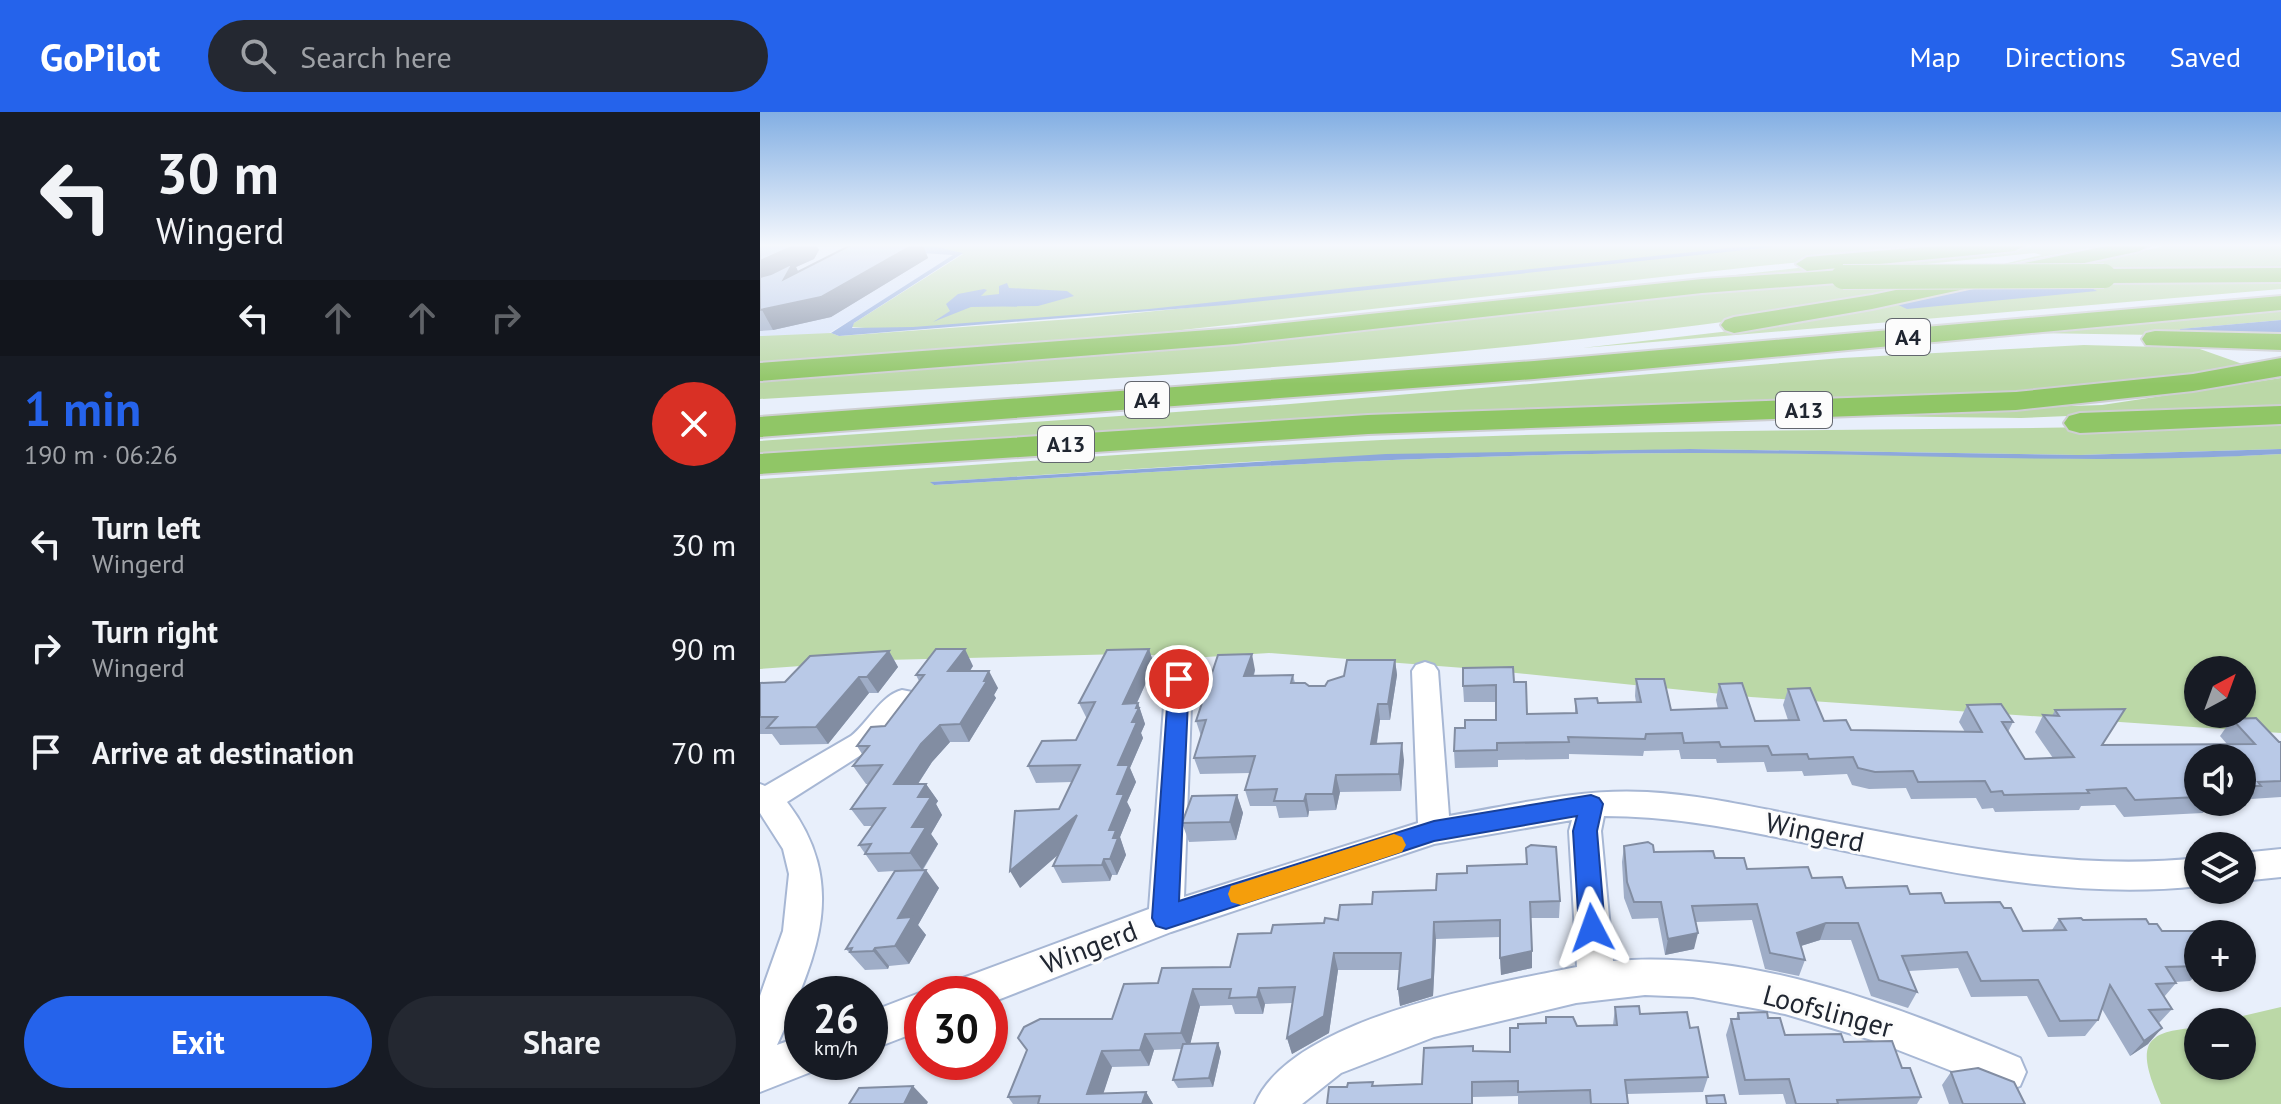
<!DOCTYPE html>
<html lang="en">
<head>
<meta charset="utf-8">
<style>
	:root { --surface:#171b24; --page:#242831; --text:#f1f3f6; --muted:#9ea1a6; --accent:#2563eb }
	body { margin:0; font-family:"PT Sans",sans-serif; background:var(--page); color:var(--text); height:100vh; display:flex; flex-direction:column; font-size:30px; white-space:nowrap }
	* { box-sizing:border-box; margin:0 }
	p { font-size:26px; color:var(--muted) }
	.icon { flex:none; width:44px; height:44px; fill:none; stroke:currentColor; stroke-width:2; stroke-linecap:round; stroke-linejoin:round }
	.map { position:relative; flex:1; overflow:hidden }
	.panel { display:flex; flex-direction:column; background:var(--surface); width:760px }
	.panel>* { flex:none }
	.guide { background:#171b24; color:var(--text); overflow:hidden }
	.needle { width:52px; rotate:41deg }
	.buttons { position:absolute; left:1424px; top:544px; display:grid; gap:16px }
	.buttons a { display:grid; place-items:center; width:72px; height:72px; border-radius:50%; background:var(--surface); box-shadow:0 2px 6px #0004; font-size:40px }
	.speed { position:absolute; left:24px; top:864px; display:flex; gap:16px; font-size:40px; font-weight:700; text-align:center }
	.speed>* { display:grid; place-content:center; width:104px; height:104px; border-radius:50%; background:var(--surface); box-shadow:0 2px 6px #0004; line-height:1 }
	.speed small { font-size:20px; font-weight:400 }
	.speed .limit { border:12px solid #d22; background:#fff; color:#111 }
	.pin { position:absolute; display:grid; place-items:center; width:68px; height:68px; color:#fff; margin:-34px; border:4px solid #fff; border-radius:50%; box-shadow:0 2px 8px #0007 }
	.me { position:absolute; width:88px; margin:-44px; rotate:356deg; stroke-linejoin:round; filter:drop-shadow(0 0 6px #0008) }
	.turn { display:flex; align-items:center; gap:28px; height:168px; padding:0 24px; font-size:36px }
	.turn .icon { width:104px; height:104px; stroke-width:2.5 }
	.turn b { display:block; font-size:56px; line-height:68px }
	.lanes { display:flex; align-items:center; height:76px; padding:0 24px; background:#0003; justify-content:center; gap:40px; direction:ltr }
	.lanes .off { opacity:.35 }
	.round { display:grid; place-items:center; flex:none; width:84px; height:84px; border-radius:42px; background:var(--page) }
	.headline { display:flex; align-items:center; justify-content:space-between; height:136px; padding:0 24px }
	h1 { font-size:48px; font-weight:700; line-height:60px; color:var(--accent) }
	.button { display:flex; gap:16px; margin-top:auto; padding:16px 24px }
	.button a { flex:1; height:92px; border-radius:48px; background:var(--accent); color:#fff; font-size:32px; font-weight:700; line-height:92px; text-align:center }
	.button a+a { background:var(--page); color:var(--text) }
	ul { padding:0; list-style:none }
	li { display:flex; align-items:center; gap:24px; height:104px; padding:0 24px }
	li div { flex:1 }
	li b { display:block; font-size:30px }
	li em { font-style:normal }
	header { display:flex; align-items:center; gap:48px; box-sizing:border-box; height:112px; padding:0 40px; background:var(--accent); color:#fff }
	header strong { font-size:38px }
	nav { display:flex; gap:44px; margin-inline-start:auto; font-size:28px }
	.search { width:560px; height:72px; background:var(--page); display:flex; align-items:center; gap:20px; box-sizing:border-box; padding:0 28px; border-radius:44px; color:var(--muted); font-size:30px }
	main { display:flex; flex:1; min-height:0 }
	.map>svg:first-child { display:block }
	.built { fill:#d7e3fa }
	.green { fill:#bbd8a7; fill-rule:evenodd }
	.water { fill:#8da8db }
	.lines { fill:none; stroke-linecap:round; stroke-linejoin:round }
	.minor-casing { stroke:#a7b7d4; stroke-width:4 }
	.motorway-casing { stroke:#cecfd2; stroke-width:4 }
	.minor { fill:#fff; fill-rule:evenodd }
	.motorway { fill:#90c666; fill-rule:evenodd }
	.motorway-bridge-casing { stroke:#cecfd2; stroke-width:26; stroke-linecap:butt }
	.motorway-bridge { stroke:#90c666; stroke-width:24 }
	.wall { fill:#9fadc7; fill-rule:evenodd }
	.shaded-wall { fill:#828da2 }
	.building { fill:#b9c9e7; stroke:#828da2; stroke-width:2 }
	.route { fill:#2563eb; stroke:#184099; stroke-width:2 }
	.slow { fill:#f59e0b }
	.labels { text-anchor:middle; stroke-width:6; stroke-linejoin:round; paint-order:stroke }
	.shield { fill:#fcfcfc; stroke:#62666e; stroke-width:2 }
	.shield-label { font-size:22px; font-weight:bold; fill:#202631 }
	.near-street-label { font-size:28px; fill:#202631; stroke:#fcfcfc }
</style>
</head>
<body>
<header>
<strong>GoPilot</strong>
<div class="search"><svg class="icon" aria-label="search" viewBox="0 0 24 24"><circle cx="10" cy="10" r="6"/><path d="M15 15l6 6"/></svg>Search here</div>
<nav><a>Map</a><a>Directions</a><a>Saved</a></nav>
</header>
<main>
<section class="panel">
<div class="guide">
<div class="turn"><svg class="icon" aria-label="left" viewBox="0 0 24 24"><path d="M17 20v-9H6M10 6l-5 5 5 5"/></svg><div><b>30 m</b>Wingerd</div></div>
<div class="lanes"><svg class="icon" aria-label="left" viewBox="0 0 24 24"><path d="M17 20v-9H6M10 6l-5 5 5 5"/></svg><svg class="icon off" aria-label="ahead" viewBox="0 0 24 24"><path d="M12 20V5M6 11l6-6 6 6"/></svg><svg class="icon off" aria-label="ahead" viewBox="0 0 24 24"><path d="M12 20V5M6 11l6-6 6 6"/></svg><svg class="icon off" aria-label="right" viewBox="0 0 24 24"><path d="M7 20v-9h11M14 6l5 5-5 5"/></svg></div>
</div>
<div class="headline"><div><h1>1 min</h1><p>190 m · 06:26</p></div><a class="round" style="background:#d93025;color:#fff"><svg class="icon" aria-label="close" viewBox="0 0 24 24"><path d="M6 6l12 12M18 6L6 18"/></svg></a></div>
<ul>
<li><svg class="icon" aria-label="left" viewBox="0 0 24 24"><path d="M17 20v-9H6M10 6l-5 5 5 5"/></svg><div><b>Turn left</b><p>Wingerd</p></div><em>30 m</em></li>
<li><svg class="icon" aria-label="right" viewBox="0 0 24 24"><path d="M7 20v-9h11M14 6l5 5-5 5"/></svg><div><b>Turn right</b><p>Wingerd</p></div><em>90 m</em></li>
<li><svg class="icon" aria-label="arrive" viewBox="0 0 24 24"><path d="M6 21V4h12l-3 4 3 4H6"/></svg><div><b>Arrive at destination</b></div><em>70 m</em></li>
</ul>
<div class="button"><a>Exit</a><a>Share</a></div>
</section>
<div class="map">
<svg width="1521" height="992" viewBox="0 0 1521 992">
	<rect width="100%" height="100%" fill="#e8effb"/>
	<path class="built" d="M0 133H218L64 224 0 226Z"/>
	<path class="green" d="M164 133H1004L990 137 1032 133H1223L1000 154 332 228 0 252V224L71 221 79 224 326 206 505 188 117 220 119 217 91 215 94 211 203 142Z
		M1293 133H1348C1229 152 1113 189 993 206 665 251 331 268 0 287V268L422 234 1034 171 1171 169 1282 143 1274 141 1099 159 781 185 1065 153Z
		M1412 133H1521V159L1427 161 1296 155Z
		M1521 166V177L822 236 970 219 1136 192 1335 178 1316 167Z
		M1521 197V208L1421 217 1521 221V225L1273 221Z
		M1324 233 1437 236 1491 255 1285 279 693 299 0 343V329L530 292 1082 246Z
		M1521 266V295L1261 306 1024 303 1342 293Z
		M1521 311V337L1319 343 930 337 503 349 171 370 174 373C424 358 674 342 925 341 1124 339 1322 353 1521 342V621L991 585 717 557 509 541 446 545 363 542 125 548 0 557V367C244 352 489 331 733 324 996 316 1258 319 1521 311ZM1438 558H1482V602H1438Z
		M1521 895V992H1401C1395 976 1376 939 1395 926 1404 918 1426 917 1438 915V954H1482V910H1457Z"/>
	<path class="water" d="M136 133 173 134 203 141 94 211 92 216 153 215 389 197 999 133H1032L465 193 79 224 71 221 193 143 97 137Z
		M1296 155 1337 179 1147 197 1136 192Z
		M247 171 249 176 307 179 314 184 278 194 211 195 173 210 190 199 186 192 198 182 224 177 227 178 221 184 239 182V174Z
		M1521 208V221L1420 218V217Z
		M930 337 1319 343 1521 337V342C1322 354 1124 340 925 341 674 342 424 358 174 373L170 370 626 342Z"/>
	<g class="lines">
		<g class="minor-casing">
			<path id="minor" d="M665 550 674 553 678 559 689 704C754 693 820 676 887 680 943 683 998 696 1054 707 1178 731 1311 760 1438 746V774C1319 788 1188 761 1071 736 996 721 922 704 844 704L841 719 853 849C991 837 1135 894 1260 946L1266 960 1260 974 1246 980 1115 929 1025 902 933 885 885 883 816 891 674 925 581 961 542 992H495C531 906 732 872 817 855L809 719 812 708 674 732 411 820 230 891V882H189L195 869 389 797 406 567 410 561 419 558 428 561 432 567 424 785 658 711 652 559 656 553Z
				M142 578 152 580 156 587 123 629 27 690C91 774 55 847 17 933L42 924V950H59L56 958 0 980V884L23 819 29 762 23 737 0 701V672L5 674 91 624C108 611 121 583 142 578Z
				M1521 737V765L1482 769V741Z
				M162 880 166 882H162V918L110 938V900Z"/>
		</g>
		<g class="motorway-casing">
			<path id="motorway" d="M1187 133H1265L1255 139 1047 159 1036 152 1047 145Z
				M1351 133H1390L1380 139 1112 197 974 221 965 218 961 213 965 208 974 205 1112 183Z
				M1521 156V170L1344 171 1336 169 1333 164 1336 159 1344 157Z
				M1083 158 1091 160 1094 165 1091 170 942 181 476 232 0 269V251L476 216 942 167Z
				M1521 184V198L774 267 0 325V305L774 249Z
				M1395 219 1521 222V238L1386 233 1382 227 1386 221Z
				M1521 246V264L1433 279 1256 298 608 322 0 362V342L608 303 1256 280 1433 262Z
				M1521 294V312L1320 321 1309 318 1304 311 1309 304 1320 301Z"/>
		</g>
		<use href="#minor" class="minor"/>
		<use href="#motorway" class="motorway"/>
		<g class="motorway-bridge-casing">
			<path id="motorway-bridge" d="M1083 165 1344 164"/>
		</g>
		<use href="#motorway-bridge" class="motorway-bridge"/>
	</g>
	<path class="wall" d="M0 133H56L59 138 54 147 36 155 38 160 91 133H163L168 146 71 205 13 218 0 219Z
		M389 537 394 553 377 591H378L385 612 381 621 383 626 370 656 376 670 367 690 371 698 360 725 366 743 357 763H352L350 769 302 771 293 754 299 742 260 776 312 670 276 671 268 654 316 628 327 607 319 591Z
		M129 539 138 555 118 581H109L68 632 20 633 12 622H0V571L25 570Z
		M635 548 637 563 630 608H620L617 631 644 648 641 679 580 680 576 698 549 699 548 705 519 706 516 694H490L485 678 490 661 440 662 434 646 441 624 436 609 495 558 494 564 533 563 535 571 549 574H565Z
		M213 554 210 559 238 576 234 583 236 586 209 630H190L172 650 158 672H166L178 689 176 692 182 703 171 722 178 732 163 758 179 776 158 813 166 823 149 852 129 854 128 857 105 858 86 837 134 759 118 760 99 733 112 714H104L91 697 109 672H106L93 654 102 642 97 634 125 614 159 569 156 563Z
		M876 567 911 598 958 597 956 588 959 572 995 609 1028 608 1023 593 1028 577 1064 609 1091 618 1205 620 1199 610 1207 593 1253 610 1248 620 1265 647 1293 646 1275 620 1283 603 1292 604 1295 598 1343 633 1467 632 1460 624 1472 607 1521 630V685L1491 687 1488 691 1450 692 1443 701 1364 705 1355 693 1321 694 1319 698 1235 700 1233 696 1222 697 1216 686 1151 687 1146 676 1109 677 1092 673 1087 662 1044 664 1042 659 1007 660 1004 650 957 651 956 647H921L919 638 884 639 883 644 809 642V647L738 648V655L695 656 694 639 705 616 736 608V590H704L703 574 754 570 767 602 815 601V587L838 591 876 590 875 584ZM1438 646H1482V690H1438Z
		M477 683 483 701 476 728 429 730 422 711Z
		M864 734 894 740 955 746 987 757 1052 766 1086 776 1150 782 1185 791 1244 796 1263 819 1292 818 1299 807 1389 812 1402 819 1438 822V862L1430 869 1416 870V871L1404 885 1412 897 1399 911 1388 932 1370 944 1342 897 1338 908 1325 924 1288 925 1267 884 1211 885 1198 856 1149 859 1157 880 1148 896 1111 884 1091 828H1060L1041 834 1045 848 1039 864 1005 857 992 808 936 810 934 837 905 843 898 806 872 807 864 786 862 750Z
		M766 736 800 789 799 806H771L772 856 741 863 740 825 676 827 673 884 640 894 638 877 639 858H578L569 921 532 942 527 926 532 891 505 892 503 902H475L472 893 440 894 430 932 458 931 461 940 453 975 418 976 413 968 422 937 394 938 389 954 352 955 343 981 386 980 393 992H253L248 985 398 871 470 855 511 821 564 811 578 808 612 792 676 778 707 761 766 752Z
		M855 895 930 916 948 965 943 980 867 982 868 992H758V984L713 985 587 975 662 972 713 939 750 940 817 914 853 913Z
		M978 901 1008 906 1025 923 1084 930 1142 956 1161 985 1157 992H1026L1023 982 979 983 966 923 971 907H976Z
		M1191 960 1265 992H1189L1182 973Z"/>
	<path class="shaded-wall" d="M36 133H56L59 138 54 147 36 155 43 169 24 167 0 172V149Z
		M153 133H163L168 146 71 205 13 218 2 198Z
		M205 537 213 554 198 576 188 559Z
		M389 537 394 553 369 608 363 592Z
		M129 539 138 555 118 581 107 565Z
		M492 542 495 558 488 580 484 564Z
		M635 548 637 563 630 608 628 592Z
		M229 559 238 576 234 583 236 586 209 630 200 612Z
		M99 565 109 581 68 632 56 615Z
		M378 591 385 612 381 621 383 626 370 656 376 670 367 690 371 698 360 725 366 743 357 763 350 747 349 718 357 682 358 653Z
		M618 592 620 608 614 648 611 632Z
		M180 613 190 630 172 650 146 690 134 672 161 632Z
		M642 631 644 648 641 679 639 662Z
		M576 663 580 680 576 698 573 682Z
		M166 672 178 689 176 692 182 703 171 722 178 732 162 758 150 741 152 715 158 685Z
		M546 682 549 699 548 705 544 689Z
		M477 683 483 701 476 728 470 710Z
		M317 703 325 719 260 776 250 759Z
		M344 747 352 763 350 769 342 753Z
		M166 758 179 776 158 813 166 823 149 852 135 834 138 806Z
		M674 810 676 827 673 884 640 894 638 877Z
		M1066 811 1060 828 1031 837 1037 821Z
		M938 821 934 837 905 843 908 827Z
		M115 836 129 854 128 857 113 839Z
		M772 839V856L741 863 740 846Z
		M574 841 578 858 569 921 532 942 527 926Z
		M499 876 505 892 503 902 497 885Z
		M433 877 440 894 429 937 421 921Z
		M1402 916 1388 932 1370 944 1384 929Z
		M385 922 394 938 389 954 380 938Z
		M458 931 461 940 453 975 449 966Z
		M342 939 352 955 340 992 327 982Z
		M153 974 168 990 167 992H144Z
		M386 980 393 992H382Z"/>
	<path class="building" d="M0 133H36L0 149Z
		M91 133H153L61 185 0 198V165L11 162 33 151 24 167Z
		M176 537H205L188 559H229L224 569H227L200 612 180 613 161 632 134 672H166L158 685H171L152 715H166L150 741 105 742 111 732 99 733 125 696 91 697 122 653 93 654 109 634H97L111 615 125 614 164 563H156Z
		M389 537 363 592 378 591 376 596H379L372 610H377L358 653H369L357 682H364L349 718H356L353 726H358L350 747H344L342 753 293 754 317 703 250 759 255 699 299 697 320 653 268 654 282 629 316 628 335 590 319 591 347 538Z
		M129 539 107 565H99L56 615 7 616 17 605H0V571L25 570 50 544Z
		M492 542 484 564 533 563 531 571H545L549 574H565L568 569 584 564 587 548H635L628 592H618L611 632 642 631 639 662 576 663 573 682H546L544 689H514L517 677 485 678 495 644 434 646 446 608 436 609 458 543Z
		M753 555 754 570H766L767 602 817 601 815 587 837 586 838 591 881 590 876 567H904L911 598 967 596 959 572 982 571 995 609 1039 608 1028 577 1050 576 1064 609 1086 608 1091 618 1222 620 1207 593 1241 592 1253 610H1242L1265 647 1314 645 1283 603 1299 604 1295 598 1365 597 1342 633 1495 632 1472 607 1496 606 1519 630H1521V669L1498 670 1501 674H1482V646H1438V685L1375 688 1366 676 1327 678 1329 681 1244 683 1242 679 1231 680 1225 669 1158 670 1153 659 1115 660 1098 656 1093 645 1049 647 1047 642 1012 643 1008 634 961 635 959 630 924 631 922 621 886 622 885 627 808 625 809 630 737 631V638L694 639 695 616H705V608H736V573L703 574V556Z
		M477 683 470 710 422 711 432 684Z
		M888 730 893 733 894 740 953 739 955 746H984L987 757 1048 755 1052 766 1082 765 1086 776 1147 774 1150 782 1181 781 1185 791 1240 790 1244 796H1251L1263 819 1306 818 1299 807 1321 806 1323 808 1386 807 1389 812H1397L1402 819H1455L1457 822H1438V854L1406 855 1416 871 1396 872 1412 897 1389 898 1402 916 1384 929 1350 873 1338 908 1300 909 1278 868 1221 869 1207 840 1142 844 1157 880 1119 868 1098 811H1066L1037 821 1045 848 1010 841 997 792 932 794 938 821 908 827 901 790H874L867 770 864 734Z
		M771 733 796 735 800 789 770 790 772 839 740 846V808L674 810 672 867 638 877 641 841H574L564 904 527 926 535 875 499 876 497 885 469 886 471 877H433L421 921 385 922 380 938 342 939 327 982 386 980 382 992H278L280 984 248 985 267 938 258 926 264 915 280 907H352L364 872 398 871 402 856 470 855 478 822 511 821 513 813 564 811 565 806 578 808 580 793 612 792 613 780 676 778 677 762 707 761V754L767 752 766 736Z
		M166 758 138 806 152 805 135 834 115 836 113 839 90 840 92 836 86 837 135 759Z
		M879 894 880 902 927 900 930 916 938 915 948 965 865 968 868 992H831L830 978 758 980V969L712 970V992H567L569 975H587L588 971 613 970 612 974 662 972 664 936 713 934V939L750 940V916H758V912L786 911V905H813L817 914 857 913 855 895Z
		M1007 900 1008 906H1020L1025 923 1081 922 1084 930 1132 929 1142 956H1150L1161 985 1077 988 1078 992H1036L1029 967 985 968 971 907H979L978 901Z
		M458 931 449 966 413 968 423 932Z
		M1218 956 1254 970 1265 992H1203L1191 960Z
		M153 974 144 992H89L99 976Z
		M964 983 966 992H947L946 984Z"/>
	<linearGradient id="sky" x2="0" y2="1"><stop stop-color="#83afe3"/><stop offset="0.49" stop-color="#f5f8fd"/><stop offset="1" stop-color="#f5f8fd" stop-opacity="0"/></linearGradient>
	<rect width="1521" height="272" fill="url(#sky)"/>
	<path class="route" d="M419 560 429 567 419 789 674 709 831 683 839 686 843 692 837 719 845 816 841 825 832 828 823 825 819 816 813 719 817 704 674 729 406 817 396 814 392 806 409 567Z"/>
	<path class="slow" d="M634 722 642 725 646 733 642 740 481 793 471 790 468 782 471 774 481 771Z"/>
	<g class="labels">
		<g class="shield">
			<rect x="1126" y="207" width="44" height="36" rx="6"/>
			<rect x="365" y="270" width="44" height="36" rx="6"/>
			<rect x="1016" y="280" width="56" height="36" rx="6"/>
			<rect x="278" y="314" width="56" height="36" rx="6"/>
		</g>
		<g class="shield-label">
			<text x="1148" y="233">A4</text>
			<text x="387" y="296">A4</text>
			<text x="1044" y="306">A13</text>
			<text x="306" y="340">A13</text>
		</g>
		<g class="near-street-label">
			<text transform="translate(1055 720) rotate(12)" y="10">Wingerd</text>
			<text transform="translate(329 835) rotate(-21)" y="10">Wingerd</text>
			<text transform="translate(1068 899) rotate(15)" y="10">Loofslinger</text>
		</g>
	</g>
</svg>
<div class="buttons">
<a><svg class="needle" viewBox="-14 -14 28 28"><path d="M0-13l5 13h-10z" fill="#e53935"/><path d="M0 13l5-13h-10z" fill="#9ea1a6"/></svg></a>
<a><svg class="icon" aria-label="sound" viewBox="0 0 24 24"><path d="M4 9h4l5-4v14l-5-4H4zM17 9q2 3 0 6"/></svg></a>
<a><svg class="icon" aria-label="layers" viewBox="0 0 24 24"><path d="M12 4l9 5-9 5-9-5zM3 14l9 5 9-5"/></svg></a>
<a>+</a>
<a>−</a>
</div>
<div class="speed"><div>26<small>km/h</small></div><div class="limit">30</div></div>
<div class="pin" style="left:419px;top:567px;background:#d93025"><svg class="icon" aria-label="arrive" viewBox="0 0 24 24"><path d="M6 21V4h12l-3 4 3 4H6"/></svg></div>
<svg class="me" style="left:832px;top:816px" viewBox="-20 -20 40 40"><path d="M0-17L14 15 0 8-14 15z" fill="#2563eb" stroke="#fff" stroke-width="4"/></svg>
</div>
</main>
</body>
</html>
